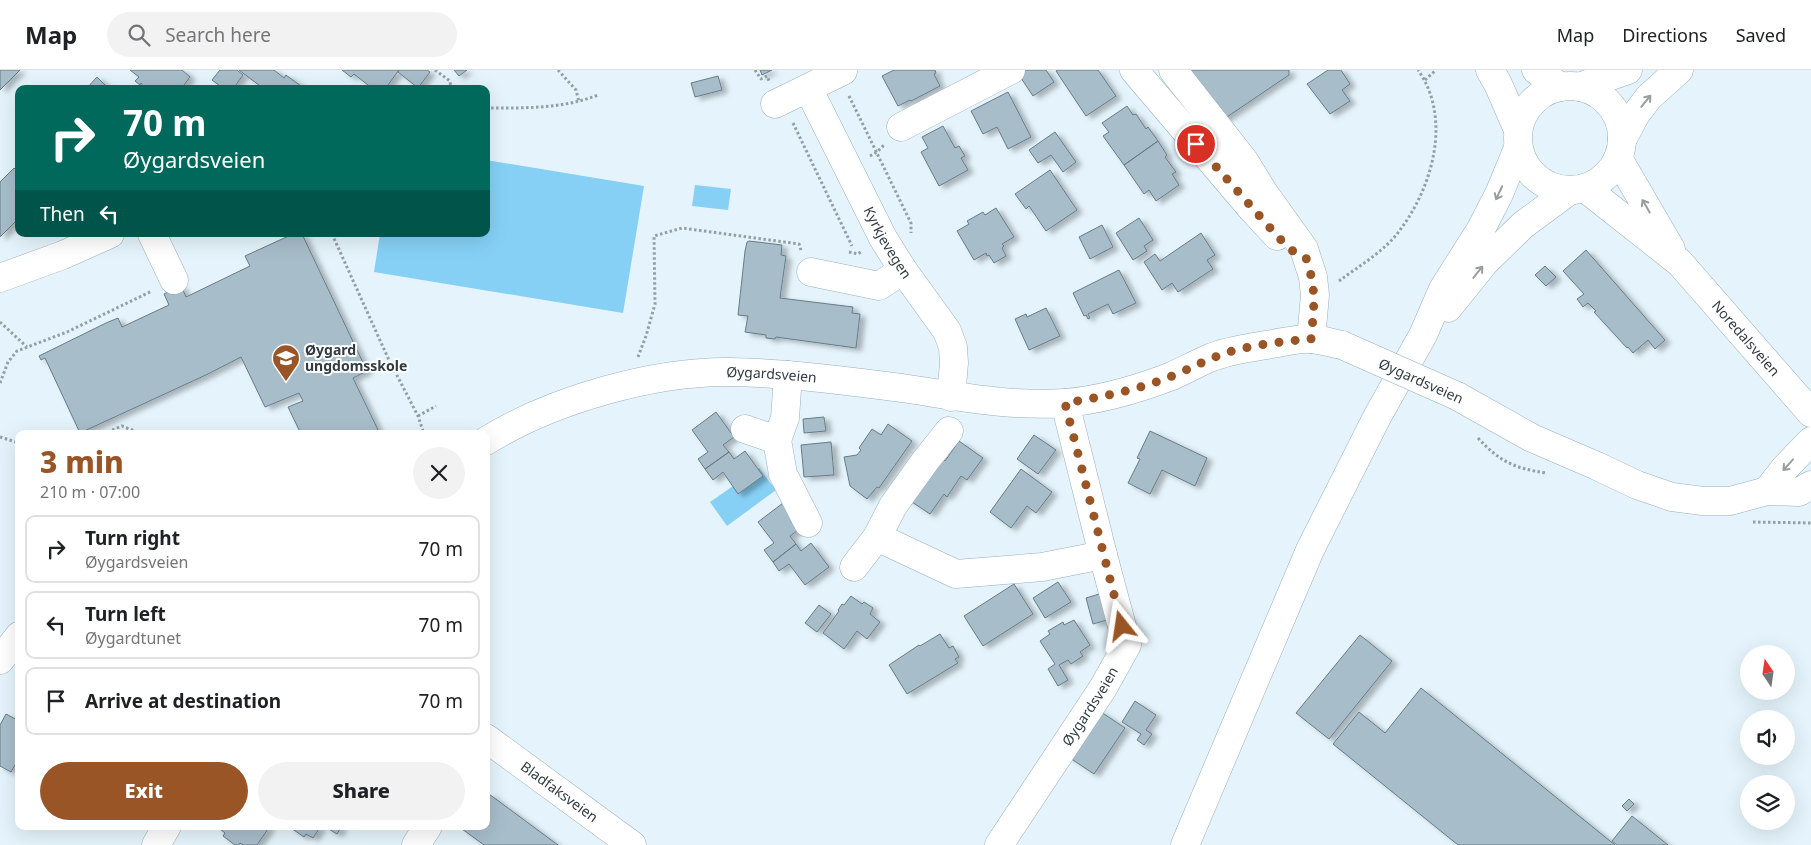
<!DOCTYPE html>
<html lang="en">
<head>
<meta charset="utf-8">
<style>
	:root { --surface:#fff; --page:#f2f2f2; --text:#202124; --muted:#757577; --line:#e0e0e0; --accent:#995526 }
	body { margin:0; font-family:"Noto Sans",sans-serif; background:var(--page); color:var(--text); height:100vh; display:flex; flex-direction:column; font-size:19px; white-space:nowrap }
	* { box-sizing:border-box; margin:0 }
	p { font-size:16px; color:var(--muted) }
	.icon { flex:none; width:28px; height:28px; fill:none; stroke:currentColor; stroke-width:2; stroke-linecap:round; stroke-linejoin:round }
	.map { position:relative; flex:1; overflow:hidden }
	.sheet { position:absolute; left:15px; top:360px; width:475px; height:400px; display:flex; flex-direction:column; background:var(--surface); border-radius:10px; box-shadow:0 5px 20px #0002 }
	.sheet>* { flex:none }
	.top-card { position:absolute; left:15px; top:15px; width:475px; height:152px; border-radius:10px; box-shadow:0 5px 20px #0002; background:#00695c; color:#fff; overflow:hidden }
	.needle { width:32px; rotate:347deg }
	.fabs { position:absolute; left:1740px; top:575px; display:grid; gap:10px }
	.fabs a { display:grid; place-items:center; width:55px; height:55px; border-radius:50%; background:var(--surface); box-shadow:0 5px 20px #0002; font-size:25px }
	.pin { position:absolute; display:grid; place-items:center; width:42px; height:42px; color:#fff; margin:-21px; border:2px solid #fff; border-radius:50%; box-shadow:0 1px 5px #0007 }
	.me { position:absolute; width:55px; margin:-28px; rotate:345deg; stroke-linejoin:round; filter:drop-shadow(0 0 4px #0008) }
	.turn { display:flex; align-items:center; gap:18px; height:105px; padding:0 25px; font-size:22px }
	.turn .icon { width:65px; height:65px; stroke-width:2.5 }
	.turn b { display:block; font-size:35px; line-height:42px }
	.then { display:flex; align-items:center; height:48px; padding:0 25px; background:#0003; gap:10px; font-size:19px }
	.round { display:grid; place-items:center; flex:none; width:52px; height:52px; border-radius:26px; background:var(--page) }
	.headline { display:flex; align-items:center; justify-content:space-between; height:85px; padding:0 25px }
	h1 { font-size:30px; font-weight:800; line-height:38px; color:var(--accent) }
	.button { display:flex; gap:10px; margin-top:auto; padding:10px 25px }
	.button a { flex:1; height:58px; border-radius:30px; background:var(--accent); color:#fff; font-size:20px; font-weight:800; line-height:58px; text-align:center }
	.button a+a { background:var(--page); color:var(--text) }
	ul { padding:0; list-style:none }
	li { display:flex; align-items:center; gap:15px; height:68px; margin:0 10px 8px; padding:0 15px; border:2px solid var(--line); border-radius:10px }
	li div { flex:1 }
	li b { display:block; font-size:19px }
	li em { font-style:normal }
	header { display:flex; align-items:center; gap:30px; box-sizing:border-box; height:70px; padding:0 25px; background:var(--surface); border-bottom:1px solid var(--line) }
	header strong { font-size:24px }
	nav { display:flex; gap:28px; margin-inline-start:auto; font-size:18px }
	.search { width:350px; height:45px; background:var(--page); display:flex; align-items:center; gap:12px; box-sizing:border-box; padding:0 18px; border-radius:28px; color:var(--muted); font-size:19px }
	.map>svg:first-child { display:block }
	.green { fill:#86d0f6 }
	.building { fill:#a7bdca; stroke:#677c88; filter:url(#shadow) }
	.lines { fill:none; stroke-linecap:round; stroke-linejoin:round }
	.minor-casing { stroke:#99afbc; stroke-width:29 }
	.major-casing { stroke:#99afbc; stroke-width:29 }
	.path { stroke:#929fa5; stroke-width:3; stroke-dasharray:2.5 2.5; stroke-linecap:butt }
	.minor { stroke:#fff; stroke-width:28 }
	.major { stroke:#fff; stroke-width:28 }
	.minor-bridge-casing { stroke:#99afbc; stroke-width:29; stroke-linecap:butt }
	.minor-bridge { stroke:#fff; stroke-width:28 }
	.oneway { stroke:#989da0 }
	.route { stroke:#995526; stroke-width:9; stroke-dasharray:0 16.2 }
	.labels { text-anchor:middle; stroke-width:4; stroke-linejoin:round; paint-order:stroke }
	.street-label { font-size:14px; fill:#313b40; stroke:#fefefe }
	.poi-label { font-size:14px; font-weight:bold; fill:#313b40; stroke:#fefefe; text-anchor:start }
</style>
</head>
<body>
<header>
<strong>Map</strong>
<div class="search"><svg class="icon" aria-label="search" viewBox="0 0 24 24"><circle cx="10" cy="10" r="6"/><path d="M15 15l6 6"/></svg>Search here</div>
<nav><a>Map</a><a>Directions</a><a>Saved</a></nav>
</header>
<div class="map">
<svg width="1811" height="775" viewBox="0 0 1811 775">
	<defs>
		<filter id="shadow"><feDropShadow dx="5.5" dy="3" stdDeviation="2.5" flood-color="#0004"/></filter>
	</defs>
	<rect width="100%" height="100%" fill="#e5f4fc"/>
	<path class="green" d="M486 90 644 116 623 243 374 202 380 164H486Z
		M695 115 731 119 728 140 692 136Z
		M759 398 776 420 727 456 710 432Z"/>
	<path class="building" d="M0 0H20L0 20Z
		M130 0H182L190 7 181 19H171L169 17 167 19H145L141 13 140 15 135 11 139 7Z
		M220 0H237L243 5 233 19H224L212 10Z
		M239 0H274L284 8 286 5 305 19H264Z
		M342 0H399L385 19H373L354 4 351 7Z
		M399 0H427L430 2 418 18 398 2Z
		M454 0H467L459 6Z
		M760 0H772L762 5Z
		M894 0H935L936 3 934 4 940 16 911 31 910 30 898 36 882 6Z
		M1026 0H1046L1054 12 1033 26 1019 5Z
		M1058 0H1098L1116 26 1086 46 1056 1Z
		M1186 0H1289V5L1221 51Z
		M1328 0H1341L1350 14 1342 20 1350 31 1330 44 1307 14Z
		M718 6 722 20 695 27 691 13Z
		M97 7 109 19H86Z
		M1008 22 1031 67 1008 79 997 57 983 64 971 41Z
		M1127 36 1133 45 1136 44 1146 59 1148 57 1158 71 1124 95 1103 66 1109 62 1102 53Z
		M943 56 955 78 959 76 965 86 961 88 968 100 939 116 921 82 928 78 922 67Z
		M1055 62 1076 92 1063 102 1051 85 1038 93 1029 80Z
		M1158 71 1167 85 1165 87 1176 102 1172 104 1179 115 1156 131 1149 120 1144 124 1124 95Z
		M14 98 19 103V148L0 167V112Z
		M1050 100 1077 140 1046 161 1029 136 1026 139 1015 124Z
		M996 138 1014 167 1002 174 1004 176 1002 178 1006 186 994 193 989 185 987 186 986 183 974 190 957 161 969 154 967 151 983 142 985 145Z
		M1139 148 1153 170 1144 176 1147 181 1133 190 1116 163Z
		M1102 155 1113 177 1090 189 1079 167Z
		M1201 163 1215 185 1207 190 1213 199 1178 222 1172 213 1162 220 1144 192 1155 184 1160 191Z
		M293 164H302L367 301 353 308 380 364H301L288 337 303 331 299 323 265 337 241 287 208 304 80 363 45 288 41 290 39 286 106 253 118 248 122 257 169 235 164 224 181 215 186 227 250 196 245 186Z
		M749 171 782 175 781 185 786 186 780 228 853 237 852 243 860 244 856 278 776 267 775 269 766 268V265L745 262 748 246 738 245 745 181 747 172Z
		M1586 180 1665 270 1655 279 1648 270 1633 283 1628 277 1627 278 1594 242 1596 241 1588 233 1583 237 1577 229 1584 224 1563 201Z
		M1545 196 1556 207 1546 216 1535 205Z
		M1119 200 1136 233 1113 244 1108 234 1088 244 1090 248 1088 249 1086 245 1084 246 1073 223Z
		M1046 238 1060 266 1029 280 1015 249 1026 244 1027 247Z
		M716 342 734 367 723 375 729 382 705 399 698 389 708 382 692 360Z
		M824 347 826 361 804 363 803 349Z
		M888 354 912 371 879 418 877 417 867 429 850 416 844 387 857 385 861 380 859 378 872 359 881 365Z
		M1150 361 1207 388 1195 416 1162 400 1150 424 1128 413 1140 389 1137 388Z
		M1034 365 1056 380 1038 404 1017 389Z
		M959 371 983 388 967 410 961 406 947 427 944 424 930 444 906 428 940 387 945 391Z
		M831 372 834 405 804 407 801 375Z
		M745 381 763 406 738 424 723 402 713 410 705 399 729 382 734 389Z
		M1021 399 1052 422 1036 443 1027 436 1011 458 990 442Z
		M783 433 801 458 790 466 796 474 773 492 764 480 774 473 758 452Z
		M811 473 829 497 805 515 789 494 779 501 773 492 796 474 801 481Z
		M1058 512 1071 532 1045 548 1033 528Z
		M1014 514 1033 544 983 576 964 546Z
		M1106 522 1114 548 1093 554 1086 528Z
		M851 526 862 534 864 532 873 538 870 544 880 552 867 569 857 561 844 579 823 563 839 541 838 540 842 534 844 535Z
		M819 535 831 544 817 562 805 553Z
		M1074 550 1090 575 1080 582 1083 586 1071 594 1068 590 1059 595 1068 610 1058 616 1048 599 1055 594 1040 571 1050 564 1048 561 1063 552 1064 555Z
		M940 564 949 578 953 576 959 587 955 589 958 593 907 624 889 595 919 575 920 576Z
		M1360 565 1392 591 1329 669 1296 643Z
		M1421 618 1615 775H1458L1333 674 1359 642 1385 663Z
		M1135 631 1156 645 1146 660 1152 664 1144 675 1137 670 1141 664 1122 652Z
		M1098 640 1125 658 1094 704 1067 686Z
		M6 644 19 651V688L11 702 0 696V655Z
		M489 724 558 775H484L462 759 464 756H486V727Z
		M1629 729 1634 734 1627 741 1622 736Z
		M1632 746 1668 775H1617L1612 771Z
		M216 756H270L257 775H243L240 773 239 775H235L223 766 225 763Z
		M288 756H321L313 768 306 764 304 767Z
		M324 756H342L337 764Z"/>
	<g class="lines">
		<g class="minor-casing">
			<g id="minor">
				<path d="M1134 0 1252 139 1277 166"/>
				<path d="M1173 0 1245 92 1264 123 1304 179 1313 207 1315 225 1311 269"/>
				<path id="s1" d="M808 18 883 168 903 200 947 261 953 277 954 293 951 327"/>
				<path d="M775 34 843 1"/>
				<path d="M901 57 1011 0"/>
				<path d="M152 164 174 210"/>
				<path d="M811 202 879 216 903 200"/>
				<path d="M0 208 63 185 110 164"/>
				<path d="M1457 326 1532 368 1597 396 1637 415 1672 427 1703 431H1730L1767 421 1799 422 1811 415"/>
				<path d="M745 359 777 370 785 348 788 305"/>
				<path d="M777 370 783 404 808 453"/>
				<path id="s2" d="M486 371C552 330 653 301 731 302 788 303 846 311 902 318 956 326 1010 337 1065 333 1101 330 1138 319 1172 306 1185 300 1198 293 1212 287 1231 280 1252 277 1272 274 1285 272 1299 268 1312 269 1322 270 1332 273 1342 275"/>
				<path d="M1767 421 1785 398 1811 371"/>
				<path d="M877 467 956 504 1042 497 1103 485"/>
				<path d="M854 497 877 467 893 436 926 390 949 361"/>
				<path d="M0 590 19 566"/>
				<path id="s3" d="M486 668 632 775"/>
				<path d="M156 775 167 756"/>
				<path d="M416 775 428 756"/>
				<path id="s4" d="M999 775 1103 618 1127 575 1103 485 1065 333"/>
			</g>
		</g>
		<g class="major-casing">
			<g id="major">
				<path d="M1490 0 1498 14 1518 60"/>
				<path d="M1536 0 1561 17"/>
				<circle cx="1570" cy="68" r="52"/>
				<path d="M1579 17 1628 0"/>
				<path d="M1622 70 1636 44 1649 27 1679 0"/>
				<path d="M1618 88 1671 179"/>
				<path id="s5" d="M1585 118 1680 193 1811 343"/>
				<path d="M1448 238 1485 192 1523 155 1569 121"/>
				<path d="M1185 775 1310 480 1377 347 1423 265 1443 219 1481 159 1499 124 1518 78"/>
			</g>
		</g>
		<path class="path" d="M435 0 450 11 451 19
			M558 0 576 20 579 32
			M755 0 761 9 767 6 769 11
			M1425 10 1436 0
			M849 26 911 153V163
			M486 38C525 38 562 39 598 25
			M793 53 852 176
			M870 86 877 82 884 75
			M332 164 388 288 418 346 424 364
			M849 182 858 184 862 181
			M1339 211C1359 196 1385 181 1400 160 1433 116 1452 48 1418 0
			M0 252 27 277
			M638 287 646 266 655 234 654 166 682 158 799 174 801 180
			M0 313 8 292 17 281 67 262 152 221
			M418 346 436 336
			M103 364 122 356 142 364
			M246 364H247
			M0 367 19 373
			M1478 368C1500 392 1514 398 1546 403
			M1753 452 1811 453"/>
		<use href="#minor" class="minor"/>
		<use href="#major" class="major"/>
		<g class="minor-bridge-casing">
			<path id="minor-bridge" d="M1342 275 1457 326"/>
		</g>
		<use href="#minor-bridge" class="minor-bridge"/>
	</g>
	<defs><path id="oneway-shaft" d="M-6 0H5M1.5-3L5.5 0L1.5 3" fill="none" stroke-width="1.6" stroke-linecap="round" stroke-linejoin="round" transform="scale(1.25)"/></defs>
	<g class="oneway">
		<use href="#oneway-shaft" transform="translate(1646 31) rotate(-51)"/>
		<use href="#oneway-shaft" transform="translate(1499 123) rotate(115)"/>
		<use href="#oneway-shaft" transform="translate(1646 136) rotate(-120)"/>
		<use href="#oneway-shaft" transform="translate(1478 202) rotate(-51)"/>
		<use href="#oneway-shaft" transform="translate(1788 395) rotate(132)"/>
	</g>
	<g class="lines">
		<path class="route" d="M1122 556 1065 333C1102 327 1138 320 1172 306 1194 297 1213 286 1236 280 1260 274 1286 271 1311 269 1314 237 1317 220 1306 188L1295 183 1279 168 1196 74"/>
	</g>
	<defs>
		<g id="school-pin" transform="scale(1.4375)"><path d="M0 17L-7.5 6A9.5 9.5 0 1 1 7.5 6Z" fill="#995526" stroke="#fefefe"/><path d="M0-5L7-2L0 1L-7-2ZM-4 1L0 2.5L4 1V4Q0 6-4 4Z" fill="#fff"/></g>
	</defs>
	<g fill-rule="evenodd">
		<use href="#school-pin" x="286" y="288"/>
	</g>
	<g class="labels">
		<g class="street-label">
			<text dy="5" stroke="none"><textPath href="#s1" startOffset="174">Kyrkjevegen</textPath></text>
			<text dy="5" stroke="none"><textPath href="#s5" startOffset="221">Noredalsveien</textPath></text>
			<text dy="5" stroke="none"><textPath href="#s2" startOffset="298">Øygardsveien</textPath></text>
			<text transform="translate(1421 311) rotate(24)" y="5">Øygardsveien</text>
			<text dy="5" stroke="none"><textPath href="#s4" startOffset="166">Øygardsveien</textPath></text>
			<text dy="5" stroke="none"><textPath href="#s3" startOffset="91">Bladfaksveien</textPath></text>
		</g>
		<g class="poi-label">
			<text x="305" y="285">Øygard<tspan x="305" dy="16">ungdomsskole</tspan></text>
		</g>
	</g>
</svg>
<div class="fabs">
<a><svg class="needle" viewBox="-14 -14 28 28"><path d="M0-13l5 13h-10z" fill="#e53935"/><path d="M0 13l5-13h-10z" fill="#757577"/></svg></a>
<a><svg class="icon" aria-label="sound" viewBox="0 0 24 24"><path d="M4 9h4l5-4v14l-5-4H4zM17 9q2 3 0 6"/></svg></a>
<a><svg class="icon" aria-label="layers" viewBox="0 0 24 24"><path d="M12 4l9 5-9 5-9-5zM3 14l9 5 9-5"/></svg></a>
</div>
<div class="pin" style="left:1196px;top:74px;background:#d93025"><svg class="icon" aria-label="arrive" viewBox="0 0 24 24"><path d="M6 21V4h12l-3 4 3 4H6"/></svg></div>
<svg class="me" style="left:1122px;top:556px" viewBox="-20 -20 40 40"><path d="M0-17L14 15 0 8-14 15z" fill="#995526" stroke="#fff" stroke-width="4"/></svg>
<div class="top-card">
<div class="turn"><svg class="icon" aria-label="right" viewBox="0 0 24 24"><path d="M7 20v-9h11M14 6l5 5-5 5"/></svg><div><b>70 m</b>Øygardsveien</div></div>
<div class="then">Then<svg class="icon" aria-label="left" viewBox="0 0 24 24"><path d="M17 20v-9H6M10 6l-5 5 5 5"/></svg></div>
</div>
<section class="sheet">
<div class="headline"><div><h1>3 min</h1><p>210 m · 07:00</p></div><a class="round"><svg class="icon" aria-label="close" viewBox="0 0 24 24"><path d="M6 6l12 12M18 6L6 18"/></svg></a></div>
<ul>
<li><svg class="icon" aria-label="right" viewBox="0 0 24 24"><path d="M7 20v-9h11M14 6l5 5-5 5"/></svg><div><b>Turn right</b><p>Øygardsveien</p></div><em>70 m</em></li>
<li><svg class="icon" aria-label="left" viewBox="0 0 24 24"><path d="M17 20v-9H6M10 6l-5 5 5 5"/></svg><div><b>Turn left</b><p>Øygardtunet</p></div><em>70 m</em></li>
<li><svg class="icon" aria-label="arrive" viewBox="0 0 24 24"><path d="M6 21V4h12l-3 4 3 4H6"/></svg><div><b>Arrive at destination</b></div><em>70 m</em></li>
</ul>
<div class="button"><a>Exit</a><a>Share</a></div>
</section>
</div>
</body>
</html>
